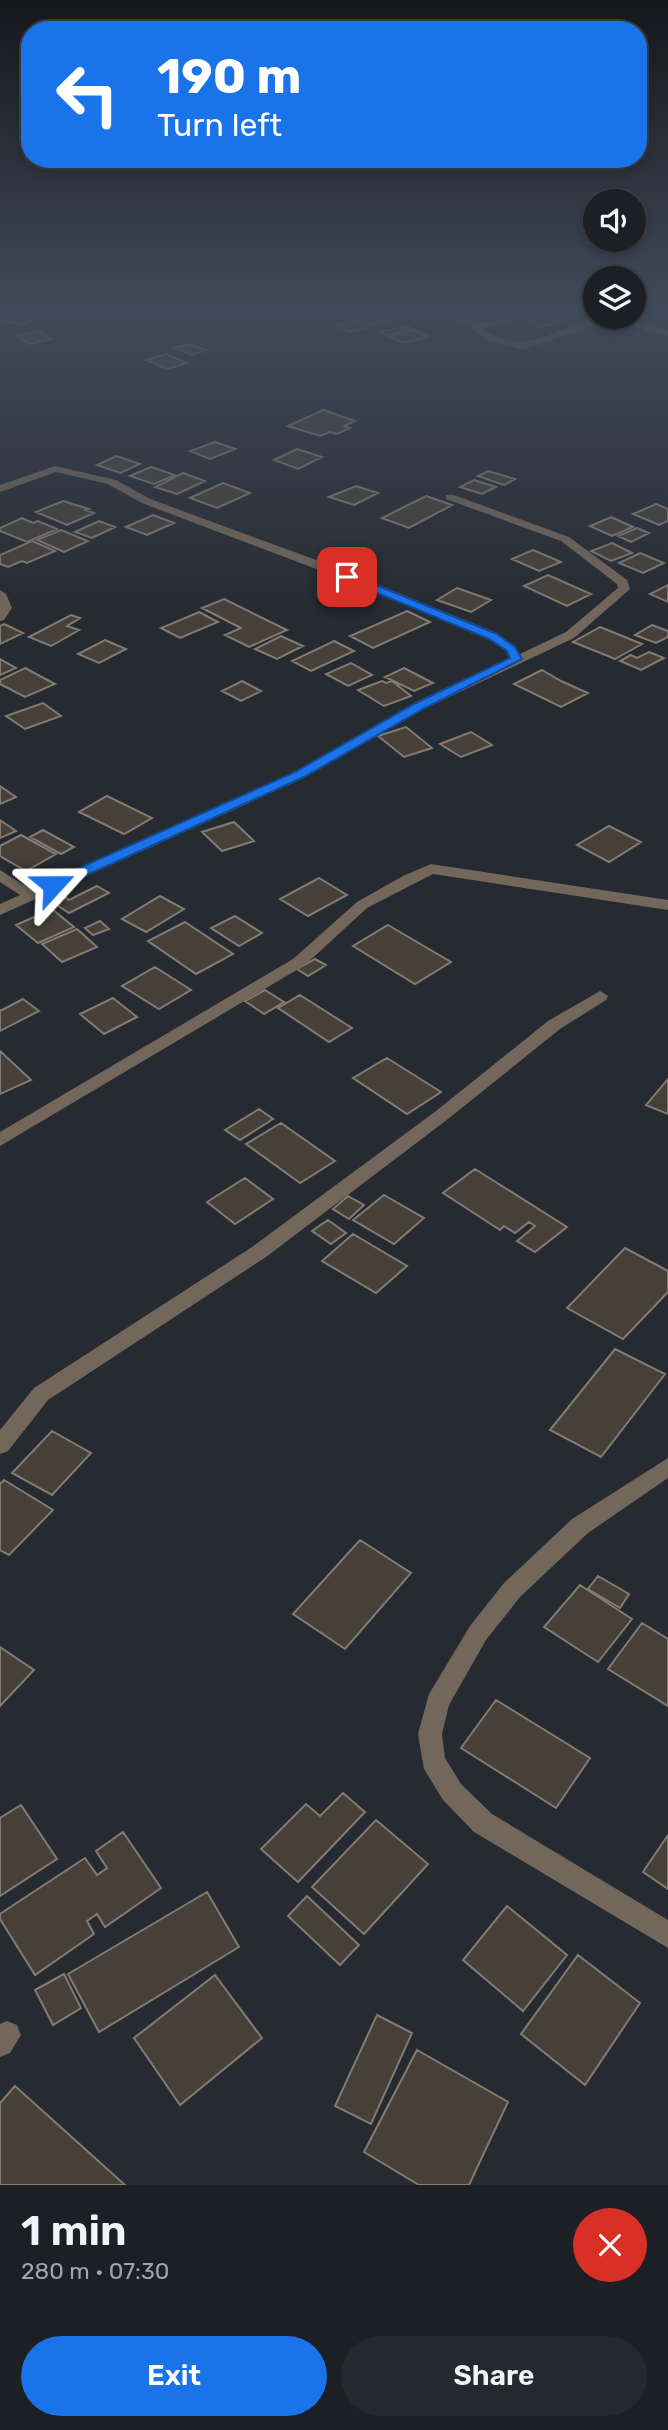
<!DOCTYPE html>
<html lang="en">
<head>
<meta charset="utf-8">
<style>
	:root { --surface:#1c2025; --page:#25282d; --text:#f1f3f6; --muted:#a0a3a7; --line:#3a3e42; --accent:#1a73e8 }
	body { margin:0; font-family:Rubik,sans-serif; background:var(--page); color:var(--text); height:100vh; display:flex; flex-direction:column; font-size:26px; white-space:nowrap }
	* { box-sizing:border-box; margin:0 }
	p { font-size:23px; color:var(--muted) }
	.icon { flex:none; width:38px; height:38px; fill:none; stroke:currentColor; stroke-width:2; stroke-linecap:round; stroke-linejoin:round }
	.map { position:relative; height:2185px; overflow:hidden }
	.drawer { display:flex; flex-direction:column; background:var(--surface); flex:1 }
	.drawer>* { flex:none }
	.hud { position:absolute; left:21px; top:21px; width:626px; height:147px; border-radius:28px; box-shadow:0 4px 10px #0003,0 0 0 2px var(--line); background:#1a73e8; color:#fff; overflow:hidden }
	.buttons { position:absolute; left:583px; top:189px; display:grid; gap:14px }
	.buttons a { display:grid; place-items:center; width:63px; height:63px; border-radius:50%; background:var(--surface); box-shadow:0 4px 10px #0003,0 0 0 2px var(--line); font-size:35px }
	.pin { position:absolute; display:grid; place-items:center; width:60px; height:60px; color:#fff; margin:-30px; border-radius:14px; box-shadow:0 4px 10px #0006 }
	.me { position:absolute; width:77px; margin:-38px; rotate:66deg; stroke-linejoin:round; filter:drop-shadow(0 0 5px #0008) }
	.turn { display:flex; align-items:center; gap:24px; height:147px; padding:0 21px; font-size:32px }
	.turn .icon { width:91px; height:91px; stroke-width:2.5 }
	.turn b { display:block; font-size:49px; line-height:60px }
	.round { display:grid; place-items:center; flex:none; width:74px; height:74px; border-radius:37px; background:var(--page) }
	.overview { display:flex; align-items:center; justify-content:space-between; height:119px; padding:0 21px }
	h1 { font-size:42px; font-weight:600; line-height:52px }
	.action { display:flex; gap:14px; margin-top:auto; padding:14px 21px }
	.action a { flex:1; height:80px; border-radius:42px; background:var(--accent); color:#fff; font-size:28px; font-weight:600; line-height:80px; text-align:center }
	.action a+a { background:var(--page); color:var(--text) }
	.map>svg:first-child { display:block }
	.building { fill:#464039; stroke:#827b73; stroke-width:2 }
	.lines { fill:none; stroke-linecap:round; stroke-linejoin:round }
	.minor { fill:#73665b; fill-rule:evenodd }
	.route { fill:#1a73e8; stroke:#114b97; stroke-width:2 }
</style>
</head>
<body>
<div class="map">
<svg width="668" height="2185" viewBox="0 0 668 2185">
	<rect width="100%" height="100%" fill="#262a31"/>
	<path class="building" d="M297 312H323L327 315 309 319Z
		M373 312 390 320 369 325 352 317Z
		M416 312 422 315 401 320 388 313Z
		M464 312H505L478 319Z
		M6 315 20 316 34 319 23 325 0 320Z
		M550 316 562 322 540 327 528 321Z
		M354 321 367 328 349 332 336 325Z
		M408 326 413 329 385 335 380 332Z
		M414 330 429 337 403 343 389 336Z
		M38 331 51 339 29 344 16 336Z
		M189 344 206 350 192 355 175 348Z
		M166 354 187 363 167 369 146 360Z
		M323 410 355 421 344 426 350 428 337 434 330 432 320 436 288 426Z
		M215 442 235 449 210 459 190 451Z
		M297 449 322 457 298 469 274 460Z
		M116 456 140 464 120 473 97 465Z
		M151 467 175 475 154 484 130 476Z
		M488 471 515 479 504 485 478 476Z
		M183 473 205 481 177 494 155 487Z
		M474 480 496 487 482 494 460 487Z
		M223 483 250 493 217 508 190 498Z
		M356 486 378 493 354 505 329 497Z
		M426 496 452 505 409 528 382 518Z
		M63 501 89 509 86 510 94 513 67 525 36 512Z
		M656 504 668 509V521L659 525 633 514Z
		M153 515 174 523 147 535 126 527Z
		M611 517 633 527 612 536 590 526Z
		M22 518 33 523 38 521 57 529 27 542 0 531V528Z
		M99 521 115 527 92 538 75 532Z
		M637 528 649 533 631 542 618 536Z
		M61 530 88 541 64 552 37 540Z
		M32 541 55 551 27 563 22 561 8 567 0 564V555Z
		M612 543 632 553 611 561 591 551Z
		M533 550 561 562 539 571 512 559Z
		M640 553 664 563 643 573 619 563Z
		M548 575 591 594 567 606 524 586Z
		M668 585V602L650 594Z
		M457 588 491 600 471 612 437 600Z
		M224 599 287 630 249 647 225 635 241 628 202 608Z
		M407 611 430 622 373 648 350 636Z
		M199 612 218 622 180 638 161 628Z
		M71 615 80 618 67 626 79 630 51 646 29 637Z
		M4 624 23 633 0 644V626Z
		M652 625 668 631V637L656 643 635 635Z
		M600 627 642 644 615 659 573 642Z
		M281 636 303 646 277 659 255 649Z
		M105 640 126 649 99 663 78 654Z
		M334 641 354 651 311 671 292 661Z
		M649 652 664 658 641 670 620 661 631 655 637 658Z
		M0 659 16 668 0 675Z
		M351 663 372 675 348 686 326 674Z
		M25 668 55 684 25 697 0 684V680Z
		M404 668 433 683 414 691 385 677Z
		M542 670 561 681 588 693 561 707 514 684Z
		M242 681 261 691 241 701 222 691Z
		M382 681 386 683 392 681 411 696 384 706 358 690Z
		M43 703 61 716 25 729 6 716Z
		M406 727 432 748 404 757 378 736Z
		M471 732 492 745 461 757 440 744Z
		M0 786 16 797 0 804Z
		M107 796 152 818 124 834 79 812Z
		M0 820 16 831 0 838Z
		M234 822 254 841 222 851 202 832Z
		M609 826 641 842 609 862 577 845Z
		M43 830 74 847 61 854 30 837Z
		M21 835 56 854 26 871 0 856V846Z
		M319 878 347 895 308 916 280 899Z
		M97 886 109 893 69 913 48 899 60 893 69 900Z
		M160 896 184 909 146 932 122 919Z
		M52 909 74 927 38 943 16 925Z
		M235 916 262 933 239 946 211 928Z
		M100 921 109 929 93 935 85 928Z
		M185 922 233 954 196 974 148 941Z
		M388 925 451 962 415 984 353 946Z
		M77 929 97 947 62 962 42 944Z
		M315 959 326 965 308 976 297 969Z
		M155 967 191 990 159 1009 122 986Z
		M265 990 284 1002 264 1014 245 1001Z
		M300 995 352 1028 329 1042 278 1008Z
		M113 998 137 1017 104 1034 80 1014Z
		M23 999 39 1011 0 1031V1011Z
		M0 1051 31 1080 0 1094Z
		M387 1058 441 1092 407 1114 353 1078Z
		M668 1079V1114L646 1105Z
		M259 1109 273 1119 240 1140 225 1130Z
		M281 1123 335 1161 300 1183 246 1144Z
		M475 1169 567 1227 535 1252 517 1241 535 1226 529 1222 515 1233 504 1226 500 1230 443 1193Z
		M245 1178 273 1199 235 1224 207 1202Z
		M384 1195 424 1218 394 1244 353 1220Z
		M348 1196 364 1205 349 1219 333 1209Z
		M328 1220 346 1233 331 1244 312 1231Z
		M353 1234 407 1266 376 1293 322 1261Z
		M625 1248 668 1271V1292L623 1339 567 1308Z
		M615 1349 665 1374 601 1457 550 1430Z
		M52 1431 91 1453 52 1495 12 1473Z
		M4 1480 53 1510 9 1555 0 1550V1484Z
		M360 1540 411 1573 345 1649 293 1614Z
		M598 1576 629 1594 620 1608 588 1589Z
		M580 1585 632 1619 598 1662 544 1627Z
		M642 1623 668 1639V1706L608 1669Z
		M0 1647 34 1670 0 1706Z
		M496 1700 590 1758 556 1808 461 1748Z
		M343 1793 365 1812 298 1882 261 1849 306 1804 320 1816Z
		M21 1805 57 1859 0 1896V1818Z
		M376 1820 428 1864 364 1934 312 1887Z
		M123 1832 161 1888 105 1927 97 1914 87 1921 94 1934 35 1975 0 1919V1914L85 1858 97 1875 107 1868 96 1851Z
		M668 1835V1889L643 1872Z
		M207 1892 239 1947 99 2032 68 1974Z
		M307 1896 359 1945 340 1965 288 1916Z
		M507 1906 567 1955 523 2011 463 1960Z
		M578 1955 640 2003 585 2085 521 2034Z
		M64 1974 81 2008 53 2025 35 1990Z
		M215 1975 262 2038 180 2105 134 2038Z
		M377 2015 412 2033 371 2124 335 2106Z
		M417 2050 508 2102 469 2185H419L364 2152Z
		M15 2086 125 2185H0V2103Z"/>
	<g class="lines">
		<path class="minor" d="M439 312C454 312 466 322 482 322 501 322 517 312 536 312L500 325 480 328C529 361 555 324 604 317 624 313 648 325 668 330V336L612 320 522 350 486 340 469 326Z
			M55 466 116 480 150 499 327 564 497 633 515 646 520 654 566 632 618 588 617 584 561 541 446 499V495H454L569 537 627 580 630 589 574 638 426 708 304 778 0 915V904L20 895 0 882V870L32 890 294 772 416 702 509 659 506 651 489 639 319 570 142 503 108 484 56 472 0 492V485Z
			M0 590 6 594 12 608 4 620 0 621Z
			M431 864 668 900V910L433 874 367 908 305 965 0 1146V1132L293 959 357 902 403 876Z
			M600 991 608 996 606 1000 560 1029 448 1119 266 1257 48 1400 8 1451 0 1454V1430L34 1388 252 1247 436 1111 548 1021Z
			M668 1458V1478L588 1533 520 1597 486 1640 449 1705 442 1734 445 1758 461 1784 492 1814 668 1920V1948L474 1832 443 1800 424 1769 418 1734 429 1694 470 1626 504 1583 572 1519Z
			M7 2021 17 2025 21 2035 10 2053 0 2057V2024Z"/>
	</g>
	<linearGradient id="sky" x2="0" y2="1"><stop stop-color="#15171b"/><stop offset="0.5" stop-color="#414a5a"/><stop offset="1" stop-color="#414a5a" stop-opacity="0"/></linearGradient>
	<rect width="668" height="618" fill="url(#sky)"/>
	<path class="route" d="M343 575H351L497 634 515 647 522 659 425 708 304 777 58 888H48V882L295 772 416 703 510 658 507 651 489 639 343 579Z"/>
</svg>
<div class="buttons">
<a><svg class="icon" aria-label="sound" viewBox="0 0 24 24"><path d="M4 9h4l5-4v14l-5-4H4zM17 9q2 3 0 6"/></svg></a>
<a><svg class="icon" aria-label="layers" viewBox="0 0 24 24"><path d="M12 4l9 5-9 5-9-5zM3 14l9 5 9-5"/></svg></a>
</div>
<div class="pin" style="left:347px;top:577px;background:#d93025"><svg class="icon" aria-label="arrive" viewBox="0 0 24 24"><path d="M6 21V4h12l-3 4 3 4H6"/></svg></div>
<svg class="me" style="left:53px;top:885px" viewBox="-20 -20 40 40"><path d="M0-17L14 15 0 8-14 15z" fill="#1a73e8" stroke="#fff" stroke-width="4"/></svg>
<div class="hud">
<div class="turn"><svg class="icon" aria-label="left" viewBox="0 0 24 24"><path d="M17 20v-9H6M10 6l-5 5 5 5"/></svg><div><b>190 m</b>Turn left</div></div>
</div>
</div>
<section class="drawer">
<div class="overview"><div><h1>1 min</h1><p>280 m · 07:30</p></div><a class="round" style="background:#d93025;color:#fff"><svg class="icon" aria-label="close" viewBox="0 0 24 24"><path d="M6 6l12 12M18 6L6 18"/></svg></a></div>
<div class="action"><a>Exit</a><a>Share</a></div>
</section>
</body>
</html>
